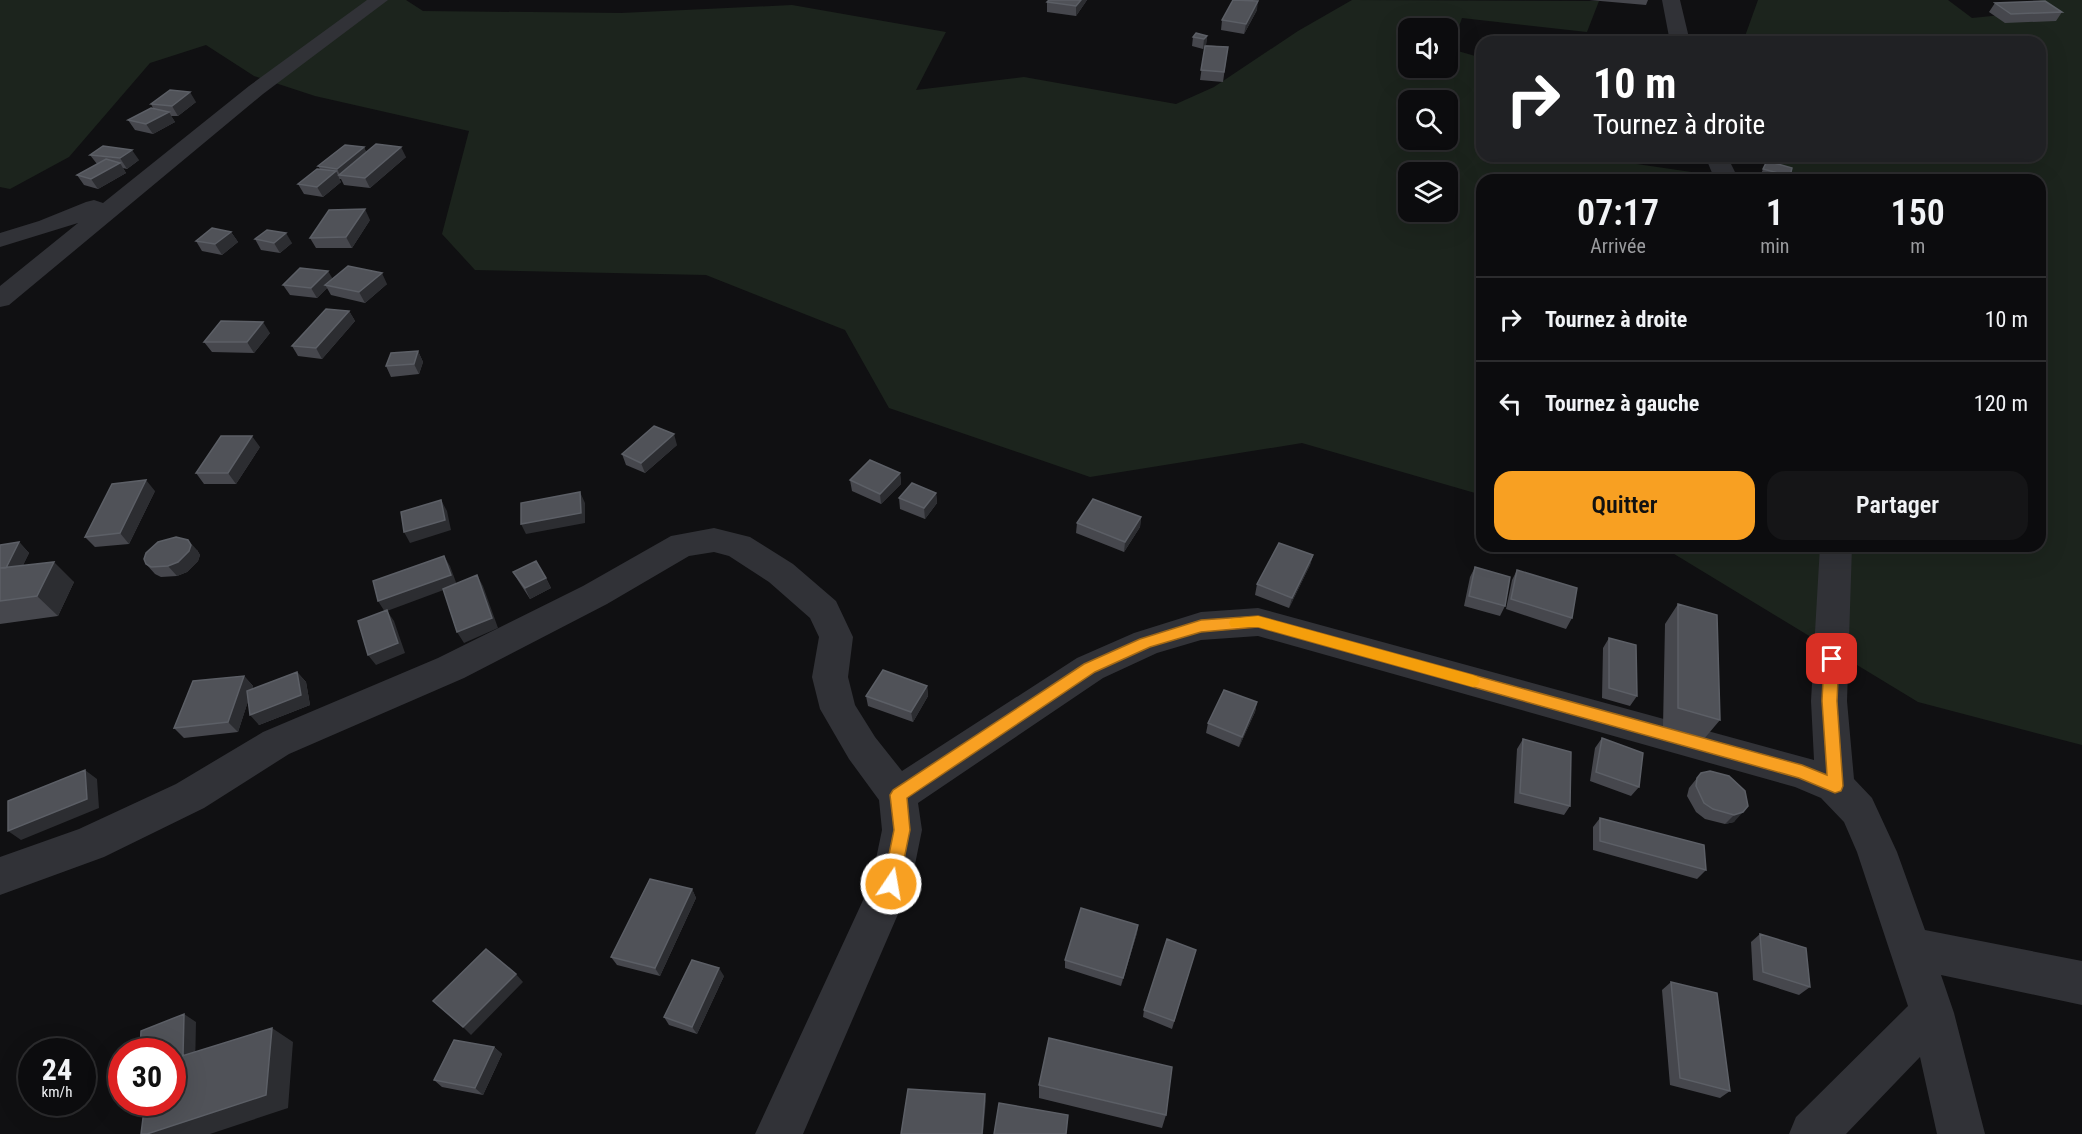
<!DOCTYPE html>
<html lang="fr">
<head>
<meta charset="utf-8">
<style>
	:root { --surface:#0c0c0e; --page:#151517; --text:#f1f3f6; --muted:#9a9b9e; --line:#2c2c2e; --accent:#f8a022 }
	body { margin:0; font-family:"Roboto Condensed",sans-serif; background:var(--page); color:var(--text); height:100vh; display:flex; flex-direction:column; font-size:22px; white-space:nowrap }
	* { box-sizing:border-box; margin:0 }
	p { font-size:20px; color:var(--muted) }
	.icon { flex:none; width:33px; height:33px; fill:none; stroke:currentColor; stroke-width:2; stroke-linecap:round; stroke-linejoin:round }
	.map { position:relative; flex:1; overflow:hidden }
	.panel { position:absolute; left:1476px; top:174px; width:570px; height:378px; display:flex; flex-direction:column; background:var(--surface); border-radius:18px; box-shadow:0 6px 24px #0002,0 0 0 2px var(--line) }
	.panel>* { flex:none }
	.banner { position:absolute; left:1476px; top:36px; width:570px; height:126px; border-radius:18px; box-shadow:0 6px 24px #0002,0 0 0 2px var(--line); background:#202124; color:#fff; overflow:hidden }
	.tools { position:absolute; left:1398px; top:18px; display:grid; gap:12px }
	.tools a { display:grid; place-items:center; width:60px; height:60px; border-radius:12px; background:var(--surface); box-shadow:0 6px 24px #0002,0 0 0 2px var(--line); font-size:30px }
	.speed { position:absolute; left:18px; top:1038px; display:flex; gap:12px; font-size:30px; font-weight:700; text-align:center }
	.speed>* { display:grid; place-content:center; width:78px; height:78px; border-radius:50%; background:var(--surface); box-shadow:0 6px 24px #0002,0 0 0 2px var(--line); line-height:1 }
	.speed small { font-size:15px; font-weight:400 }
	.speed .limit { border:9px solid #d22; background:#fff; color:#111 }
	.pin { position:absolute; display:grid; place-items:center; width:51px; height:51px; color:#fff; margin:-26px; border-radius:12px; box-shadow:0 3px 9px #0006 }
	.me { position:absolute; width:66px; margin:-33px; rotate:12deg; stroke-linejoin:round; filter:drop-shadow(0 0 4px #0008) }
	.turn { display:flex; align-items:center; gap:21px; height:126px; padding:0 18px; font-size:27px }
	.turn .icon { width:78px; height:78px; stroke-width:2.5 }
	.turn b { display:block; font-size:42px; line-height:51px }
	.eta { display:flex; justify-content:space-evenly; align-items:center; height:102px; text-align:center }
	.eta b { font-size:36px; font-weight:600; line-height:42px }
	.primary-button { display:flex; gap:12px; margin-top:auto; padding:12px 18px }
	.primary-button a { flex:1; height:69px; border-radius:18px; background:var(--accent); color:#111; font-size:24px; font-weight:600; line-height:69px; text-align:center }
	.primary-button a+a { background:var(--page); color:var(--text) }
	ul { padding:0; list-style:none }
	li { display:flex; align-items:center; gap:18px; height:84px; padding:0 18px; border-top:2px solid var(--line) }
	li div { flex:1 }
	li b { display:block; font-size:22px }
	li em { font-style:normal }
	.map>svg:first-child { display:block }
	.green { fill:#1c241d; fill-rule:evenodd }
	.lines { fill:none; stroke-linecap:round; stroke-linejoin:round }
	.street { fill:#313237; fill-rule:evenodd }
	.wall { fill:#46474d }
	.shaded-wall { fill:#2c2d31 }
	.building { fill:#505258; stroke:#5c5f66; stroke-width:1.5 }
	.route { fill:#f8a022; stroke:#a16816; stroke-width:1.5 }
	.slow { fill:#f59e0b }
</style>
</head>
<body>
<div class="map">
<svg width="2082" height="1134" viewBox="0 0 2082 1134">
	<rect width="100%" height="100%" fill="#101012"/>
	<path class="green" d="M0 0H406L423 11 621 13 792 5 946 32 916 90 1024 77 1176 104 1214 87 1298 31 1352 0 1599 1 1587 32 1462 18 1451 49 1482 58V156H1582L1746 180H1482V495L1302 443 1090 477 889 408 845 330 706 275 475 270 442 234 469 131 315 96 254 76 206 45 150 63 69 157 10 189 0 187ZM1408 28H1448V68H1408ZM1408 100H1448V140H1408ZM1408 172H1448V212H1408Z
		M1758 0H1948L1972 18 2051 10 2039 0H2082V745L1918 702 1661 546H2040V180H1780L1769 156H2040V42H1783L1744 39Z"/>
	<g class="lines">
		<path class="street" d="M367 0H388L263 94 9 305 0 307V286L78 223 0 247V233L39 221 86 202 94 200 103 203 249 86Z
			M1662 0H1680L1690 42H1670Z
			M1705 156H1727L1739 180H1715Z
			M714 528 750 537 793 564 836 601 853 637 848 677 855 705 875 737 902 771 1077 658 1134 633 1201 612 1258 608 1814 760 1811 701 1820 546H1852L1847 701 1854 779 1872 798 1897 852 1925 930 2082 961V1005L1941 975 1954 1013 1985 1134H1937L1920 1057 1846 1134H1789L1796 1117 1908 1006 1857 852 1844 822 1821 798 1795 787 1258 636 1201 640 1157 653 1103 678 918 803 922 830 911 884 803 1134H755L871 883 882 830 879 800 849 759 820 709 812 677 819 637 810 618 769 582 729 556 714 552 689 556 607 604 464 678 289 754 204 808 104 857 0 895V857L79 829 176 784 263 732 438 658 583 586 671 536Z"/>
	</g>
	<path class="wall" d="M1049 0H1087L1076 16 1047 12V2Z
		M1589 0H1648L1646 5Z
		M1995 3 2062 12 2056 21 2005 23 1989 12Z
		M1257 10 1244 34 1221 30 1222 20Z
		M1207 36 1206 45 1228 47 1223 82 1200 80 1205 46 1203 49 1192 46 1193 37Z
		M196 102 178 116H171L175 122 153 134 135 130 128 120 153 108 151 104Z
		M364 147 366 152 406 157 370 188 344 185 341 179H339L341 182 323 197 304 194 298 184 320 169 318 166Z
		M90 155 139 160 127 169 123 168 126 173 98 189 84 185 77 175 97 164Z
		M1609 156H1634L1630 164H1614Z
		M1767 161 1790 176 1788 180H1758Z
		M370 220 352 248H316L310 238Z
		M231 232 238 242 222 255 202 251 196 241Z
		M255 239 292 243 280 253 261 250Z
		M333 279 387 284 365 303 331 295 327 288 317 298 290 295 283 285Z
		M349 311 355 321 322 359 298 356 292 346Z
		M270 333 254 353 212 352 204 342Z
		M418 351 423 362 419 374 391 377 386 366Z
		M677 445 645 473 626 465 622 454Z
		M260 447 236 484H204L196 473Z
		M900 473 901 484 881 504 852 491 850 480Z
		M155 491 129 544 95 547 85 537Z
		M936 493 937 503 925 519 900 509 899 498Z
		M1141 517 1140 527 1124 552 1076 533 1077 523Z
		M19 542 29 553 23 565 74 582 58 616 0 624V545Z
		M197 550 200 555 198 561 187 572 177 576 161 577 155 574 146 564Z
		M1313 555 1310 565 1289 608 1255 595 1257 584Z
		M1475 567 1505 606 1500 616 1464 606 1470 577Z
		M1517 570 1572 618 1566 629 1506 609 1512 580Z
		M513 572 546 578 551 588 530 599 519 582Z
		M1678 604 1720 720 1704 739 1663 727 1665 624Z
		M1609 638 1637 696 1630 706 1602 698 1603 648Z
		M297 672 306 682 310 705 259 725 248 701 238 732 184 738 174 728 244 676 253 686 252 689Z
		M927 686 928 696 913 722 868 706 866 696Z
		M1257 702 1255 712 1239 747 1206 733 1208 723Z
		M1602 738 1639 787 1631 796 1590 781 1595 748Z
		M1523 739 1570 806 1564 815 1514 803 1517 749Z
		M1701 773 1745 791 1734 822 1725 824 1705 819 1696 812 1687 796 1689 788Z
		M1600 818 1706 870 1697 879 1593 850V827Z
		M692 889 696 898 660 976 617 965 611 957Z
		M1138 925 1137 933 1121 986 1065 968V960Z
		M1760 934 1810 987 1799 995 1753 980 1751 942Z
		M1196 950 1172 1029 1143 1017 1144 1010Z
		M724 976 697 1034 669 1025 664 1017Z
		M1671 982 1730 1091 1720 1098 1670 1085 1662 990Z
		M494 1047 502 1054 483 1095 442 1087 434 1080Z
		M1039 1085 1166 1115 1162 1128 1039 1098Z"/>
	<path class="shaded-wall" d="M1081 0H1087L1076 16V6Z
		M1258 1 1257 10 1244 34 1246 24Z
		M1207 36 1206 45 1203 49 1204 39Z
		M190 92 196 102 178 116 172 106Z
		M169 112 175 122 153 134 146 124Z
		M364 147 368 157 340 175 337 169Z
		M401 147 406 157 370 188 365 178Z
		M132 150 139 160 127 169 120 158Z
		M120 163 126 173 98 189 91 179Z
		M336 171 341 182 323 197 317 187Z
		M365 209 370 220 352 248 346 237Z
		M231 232 238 242 222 255 215 244Z
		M286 233 292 243 280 253 274 243Z
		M328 271 334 281 325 285 327 288 317 298 311 288Z
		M382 273 387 284 365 303 359 292Z
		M349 311 355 321 322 359 316 348Z
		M263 322 270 333 254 353 247 342Z
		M418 351 423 362 419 374 414 364Z
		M674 434 677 445 645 473 641 463Z
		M252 436 260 447 236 484 228 473Z
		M900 473 901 484 881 504 880 494Z
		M146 480 155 491 129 544 120 533Z
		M580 492 585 503V523L526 534 521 524Z
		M936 493 937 503 925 519 924 508Z
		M441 500 447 511 451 530 410 543 404 532Z
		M1141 517 1140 527 1124 552 1125 542Z
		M188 540 197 550 200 555 198 561 187 572 177 576 168 566Z
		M19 542 29 553 14 584 0 574Z
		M1313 555 1310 565 1289 608 1292 598Z
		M444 556 450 566 457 585 387 611 394 621 405 653 376 665 368 655 385 612 378 601Z
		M54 562 74 582 58 616 37 596Z
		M477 575 483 586 498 628 464 643 457 632Z
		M546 578 551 588 530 599 525 588Z
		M297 672 306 682 310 705 259 725 250 715Z
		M244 676 253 686 238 732 228 722Z
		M927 686 928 696 913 722 911 712Z
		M1257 702 1255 712 1239 747 1242 737Z
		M85 770 97 779 99 808 21 840 8 831Z
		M1743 812 1734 822 1725 824 1734 815Z
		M692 889 696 898 660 976 655 968Z
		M1138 925 1137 933 1121 986 1123 978Z
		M719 968 724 976 697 1034 692 1027Z
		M516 974 523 982 471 1035 463 1027Z
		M184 1014 196 1022 195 1069 172 1078Z
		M272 1028 293 1042 288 1108 210 1134H147Z
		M494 1047 502 1054 483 1095 475 1088Z
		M985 1094 986 1101 983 1134H982Z"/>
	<path class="building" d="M1049 0H1081L1076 6 1047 2Z
		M1233 0 1258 1 1246 24 1222 20Z
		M2045 1 2062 12 2011 14 1995 3Z
		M1196 33 1207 36 1204 39 1193 37Z
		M1638 38 1662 40 1663 42H1639Z
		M1205 46 1228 47 1224 72 1201 70Z
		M170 90 190 92 172 106 151 104Z
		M151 108 169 112 146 124 128 120Z
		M376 144 401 147 365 178 339 175Z
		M345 145 364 147 337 169 318 166Z
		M103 146 132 150 120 158 90 155Z
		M106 159 120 163 91 179 77 175Z
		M1767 161 1792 168 1790 176 1763 169Z
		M317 169 336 171 317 187 298 184Z
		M365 209 346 237 310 238 329 210Z
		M212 228 231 232 215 244 196 241Z
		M267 230 286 233 274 243 255 239Z
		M348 266 382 273 359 292 325 285Z
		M300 268 328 271 311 288 283 285Z
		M326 309 349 311 316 348 292 346Z
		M221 321 263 322 247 342H204Z
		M418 351 414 364 386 366 391 353Z
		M654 426 674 434 641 463 622 454Z
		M221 436H252L228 473H196Z
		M870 460 900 473 880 494 850 480Z
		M146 480 120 533 85 537 112 484Z
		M912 483 936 493 924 508 899 498Z
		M580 492 581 513 521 524V503Z
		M1093 499 1141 517 1125 542 1077 523Z
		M441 500 445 520 404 532 401 512Z
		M176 537 188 540 191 545 189 551 178 562 168 566 151 567 146 564 144 559 146 553 158 542Z
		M19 542 6 568H0V545Z
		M1279 543 1313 555 1292 598 1257 584Z
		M444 556 451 575 378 601 373 581Z
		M536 561 546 578 525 588 513 572Z
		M54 562 37 596 0 601V568Z
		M1475 567 1510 577 1505 606 1469 596Z
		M1517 570 1577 588 1572 618 1511 599Z
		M477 575 492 618 457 632 443 589Z
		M1678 604 1717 615 1720 720 1678 708Z
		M387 610 398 643 368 655 358 621Z
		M1609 638 1636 645 1637 696 1609 688Z
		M883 670 927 686 911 712 866 696Z
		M297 672 301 695 250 715 247 691Z
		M244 676 228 722 174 728 193 681Z
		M1224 690 1257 702 1242 737 1208 723Z
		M1602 738 1643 753 1639 787 1596 772Z
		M1523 739 1571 752 1570 806 1520 793Z
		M85 770 87 799 8 831V801Z
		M1710 771 1729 776 1745 791 1748 806 1743 812 1734 815 1713 809 1704 803 1696 786 1697 778 1701 773Z
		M1600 818 1704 845 1706 870 1600 841Z
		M650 879 692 889 655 968 611 957Z
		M1081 908 1138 925 1123 978 1065 960Z
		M1760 934 1806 948 1810 987 1763 972Z
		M1167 939 1196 950 1174 1021 1144 1010Z
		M486 949 516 974 463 1027 433 1001Z
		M692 960 719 968 692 1027 664 1017Z
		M1671 982 1717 993 1730 1091 1680 1078Z
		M184 1014 183 1056 172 1059V1052H140L141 1031Z
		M272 1028 266 1095 147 1134H141L145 1102H172V1059Z
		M1049 1038 1172 1067 1166 1115 1039 1085Z
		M454 1040 494 1047 475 1088 434 1080Z
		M908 1089 985 1094 982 1134H901Z
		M999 1103 1068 1115 1066 1134H994Z"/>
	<path class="route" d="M1258 616 1802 765 1827 775 1822 701 1824 659 1826 655H1837L1839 659 1837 701 1843 786 1841 791 1835 793 1799 778 1258 627 1201 632 1150 647 1095 672 907 798 910 830 899 884 897 889 891 892 885 889 883 884 894 830 890 795 893 790 1084 664 1140 639 1201 620Z"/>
	<path class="slow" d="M1258 616 1473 675 1478 677 1480 681 1478 685 1473 687 1258 627H1231L1229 623 1231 619Z"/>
</svg>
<div class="tools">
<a><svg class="icon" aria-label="sound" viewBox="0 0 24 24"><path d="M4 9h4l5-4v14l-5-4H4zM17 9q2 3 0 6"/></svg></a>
<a><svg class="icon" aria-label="search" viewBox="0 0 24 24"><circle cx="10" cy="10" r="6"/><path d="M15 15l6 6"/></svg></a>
<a><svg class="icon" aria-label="layers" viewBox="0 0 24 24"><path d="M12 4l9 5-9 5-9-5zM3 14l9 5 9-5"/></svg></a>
</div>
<div class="speed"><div>24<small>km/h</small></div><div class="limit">30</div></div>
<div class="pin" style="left:1832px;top:659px;background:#d93025"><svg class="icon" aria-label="arrive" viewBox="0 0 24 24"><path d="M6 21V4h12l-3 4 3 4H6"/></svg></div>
<svg class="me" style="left:891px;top:884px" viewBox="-20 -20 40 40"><circle r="17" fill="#f8a022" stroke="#fff" stroke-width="3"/><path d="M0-11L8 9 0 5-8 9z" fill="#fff"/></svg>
<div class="banner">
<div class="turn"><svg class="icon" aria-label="right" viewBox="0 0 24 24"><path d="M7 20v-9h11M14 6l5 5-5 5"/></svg><div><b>10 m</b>Tournez à droite</div></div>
</div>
<section class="panel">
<div class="eta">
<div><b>07:17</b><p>Arrivée</p></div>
<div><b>1</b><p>min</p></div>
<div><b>150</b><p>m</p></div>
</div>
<ul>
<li><svg class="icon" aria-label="right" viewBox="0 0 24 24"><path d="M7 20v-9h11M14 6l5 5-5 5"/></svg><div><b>Tournez à droite</b></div><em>10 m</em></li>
<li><svg class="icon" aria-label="left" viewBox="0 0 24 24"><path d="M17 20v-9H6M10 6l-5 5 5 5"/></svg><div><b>Tournez à gauche</b></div><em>120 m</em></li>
</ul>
<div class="primary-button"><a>Quitter</a><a>Partager</a></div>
</section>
</div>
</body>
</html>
